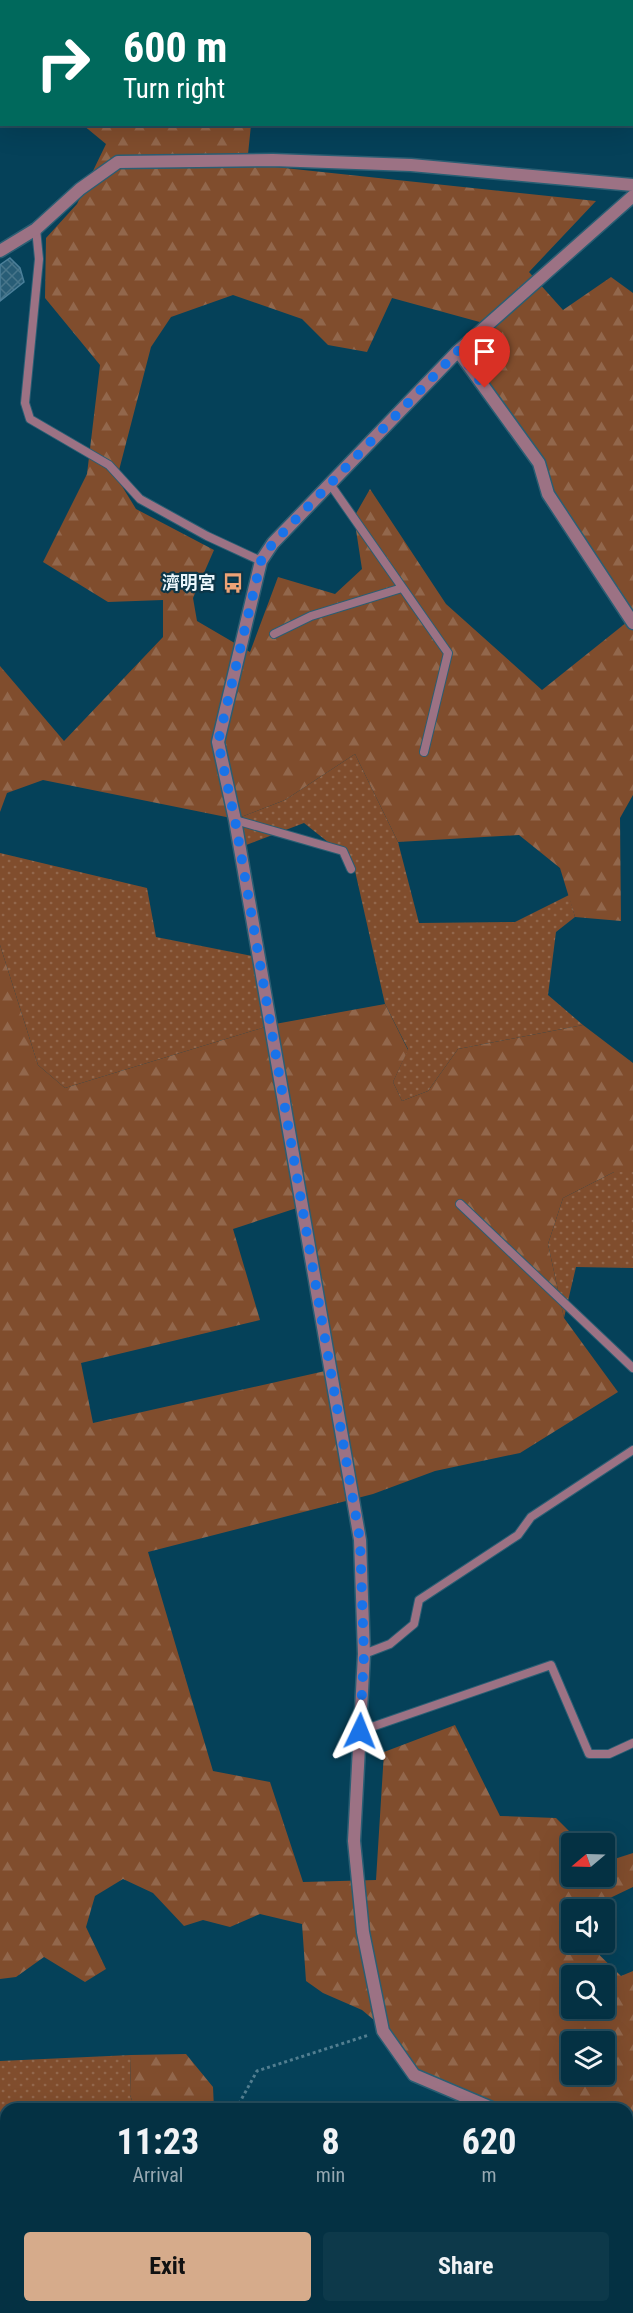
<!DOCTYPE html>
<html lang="en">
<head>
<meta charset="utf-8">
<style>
	:root { --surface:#043143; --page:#0d394a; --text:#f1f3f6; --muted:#97a9b2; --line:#254c5c; --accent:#d6ab8b }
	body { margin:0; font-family:"Roboto Condensed","Noto Sans TC",sans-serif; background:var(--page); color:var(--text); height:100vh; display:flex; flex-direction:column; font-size:22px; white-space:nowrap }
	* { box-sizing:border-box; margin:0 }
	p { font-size:20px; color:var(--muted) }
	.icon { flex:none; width:33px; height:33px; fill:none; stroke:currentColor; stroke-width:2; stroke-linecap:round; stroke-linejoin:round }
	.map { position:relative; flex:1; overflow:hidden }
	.drawer { position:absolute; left:0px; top:2103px; width:633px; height:210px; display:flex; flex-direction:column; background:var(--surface); border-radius:18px 18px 0 0; box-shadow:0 6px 24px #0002,0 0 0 2px var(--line) }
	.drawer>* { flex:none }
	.banner { position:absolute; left:0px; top:0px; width:633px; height:126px; box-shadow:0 6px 24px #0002,0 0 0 2px var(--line); background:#00695c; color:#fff; overflow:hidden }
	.needle { width:39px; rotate:251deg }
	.tools { position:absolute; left:561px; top:1833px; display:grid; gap:12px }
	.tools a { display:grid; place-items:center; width:54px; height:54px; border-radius:6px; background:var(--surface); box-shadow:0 6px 24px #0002,0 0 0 2px var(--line); font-size:30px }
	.pin { position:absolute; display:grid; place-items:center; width:51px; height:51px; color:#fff; margin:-62px -26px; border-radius:50% 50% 50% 0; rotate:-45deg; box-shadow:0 0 6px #0007 }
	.pin .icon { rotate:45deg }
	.me { position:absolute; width:66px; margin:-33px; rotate:2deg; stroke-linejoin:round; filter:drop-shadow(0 0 4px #0008) }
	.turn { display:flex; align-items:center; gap:21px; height:126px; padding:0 24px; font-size:27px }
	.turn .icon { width:78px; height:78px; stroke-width:2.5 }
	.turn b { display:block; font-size:42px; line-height:51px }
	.eta { display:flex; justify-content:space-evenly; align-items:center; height:102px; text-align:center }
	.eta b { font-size:36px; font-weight:700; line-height:42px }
	.primary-button { display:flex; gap:12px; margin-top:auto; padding:12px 24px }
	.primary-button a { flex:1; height:69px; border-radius:6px; background:var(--accent); color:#111; font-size:24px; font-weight:700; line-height:69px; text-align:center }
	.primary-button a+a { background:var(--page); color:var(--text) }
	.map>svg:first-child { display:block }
	.green { fill:url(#green-dots) }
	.forest { fill:url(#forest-firs); fill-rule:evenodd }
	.water { fill:url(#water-waves) }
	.building { fill:url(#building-cross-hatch); stroke:#4b7f99; stroke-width:1.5 }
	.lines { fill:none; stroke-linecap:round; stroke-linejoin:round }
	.service-casing { stroke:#2a5e73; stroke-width:10 }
	.minor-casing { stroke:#2a5e73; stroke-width:15 }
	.path { stroke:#527e90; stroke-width:3; stroke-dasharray:3 3; stroke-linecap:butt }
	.service { stroke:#9c7284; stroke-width:8 }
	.minor { stroke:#9c7284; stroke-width:12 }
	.route { stroke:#1a73e8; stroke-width:10; stroke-dasharray:0 18 }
	.labels { text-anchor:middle; stroke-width:4.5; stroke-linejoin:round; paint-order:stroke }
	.poi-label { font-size:18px; font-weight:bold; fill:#ebf6fc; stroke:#0c3648; text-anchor:end }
</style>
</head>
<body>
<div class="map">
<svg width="633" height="2313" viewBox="0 0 633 2313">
	<defs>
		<pattern id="green-dots" width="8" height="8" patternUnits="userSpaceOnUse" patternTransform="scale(1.5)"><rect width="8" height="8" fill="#804d2d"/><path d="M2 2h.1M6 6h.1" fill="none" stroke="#92674c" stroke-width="1.8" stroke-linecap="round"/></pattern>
		<pattern id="forest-firs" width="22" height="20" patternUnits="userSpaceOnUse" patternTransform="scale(1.5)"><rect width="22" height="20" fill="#804d2d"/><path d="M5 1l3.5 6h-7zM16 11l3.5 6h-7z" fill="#92674c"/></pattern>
		<pattern id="water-waves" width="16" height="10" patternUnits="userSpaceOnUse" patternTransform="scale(1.5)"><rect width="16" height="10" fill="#007097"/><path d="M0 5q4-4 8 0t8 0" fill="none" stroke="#328cac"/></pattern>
		<pattern id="building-cross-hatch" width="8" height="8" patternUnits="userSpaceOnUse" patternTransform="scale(1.5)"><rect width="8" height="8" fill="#285d76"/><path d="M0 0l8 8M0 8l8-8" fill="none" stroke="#47758a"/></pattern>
	</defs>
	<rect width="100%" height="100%" fill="#054159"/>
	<path class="green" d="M355 754 398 842 419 923 515 922 569 895 575 917 556 932 548 995 583 1025 458 1049 428 1091 402 1101 393 1082 408 1049 385 1004 353 862 304 823 241 847 236 819 285 800Z
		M0 853 147 888 156 937 263 958 275 1024 65 1088 38 1065 0 945Z
		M614 1172H633V1268L576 1267 564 1318 548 1244 563 1198Z
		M131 2055 130 2095 135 2109H6V2307H116L113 2313H0V2061Z"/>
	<path class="forest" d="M207 0H541L206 1Z
		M83 125H251L247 164 596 201 529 272 563 310 611 277 633 293V795L620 818 621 921 575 917 560 868 519 835 398 842 355 754 285 800 236 819 43 780 7 793 0 812V666L64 741 163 637V600L108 602 43 562 87 474 100 365 45 298 46 238 77 204 106 144ZM233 295 302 319 328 345 367 352 392 298 487 324 465 355 551 491 627 622 542 690 446 604 370 489 354 517 362 569 335 594 278 577 250 652 197 621 193 598 214 550 136 509 117 478 151 347 171 317Z
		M0 945 38 1065 65 1088 275 1024 385 1004 408 1050 393 1082 402 1101 428 1091 458 1049 583 1025 633 1063V1172H614L563 1198 548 1244 564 1318 618 1392 520 1453 435 1471 373 1494 148 1552 213 1771 270 1782 303 1882 376 1880 384 1752 455 1725 500 1816 556 1818 581 1843 572 1844V1876H604L605 1862 633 1853V1887L587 1909 572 1910V1942L587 1943 621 1976 633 1971V2263L627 2265V2109H457L459 2091 420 2080 386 2030 362 2010 323 1993 306 1981 302 1924 260 1914 230 1927 203 1920 184 1926 153 1893 123 1879 95 1896 86 1927 106 1969 85 1982 44 1957 16 1977 0 1979ZM306 1205 334 1369 93 1423 81 1363 260 1320 233 1229ZM572 1976H604V2008H572ZM572 2042H604V2074H572Z
		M186 2054 213 2087 214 2109H135L130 2095 131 2055Z
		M116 2307H261L263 2313H113Z
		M469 2307H592L588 2313H468Z"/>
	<path class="water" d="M478 2307H554L553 2313H477Z"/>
	<path class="building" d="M10 258 20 268 24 282 0 301V265Z"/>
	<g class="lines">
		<g class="service-casing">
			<path id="service" d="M36 229 39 259 25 403 30 419 109 465 140 499 207 536 261 561
				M330 484 448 653 424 752
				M274 634 311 616 402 588
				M235 820 343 851 351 869
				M460 1204 633 1368
				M364 1654 390 1644 414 1624 419 1600 518 1535 531 1517 633 1450
				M360 1731 551 1665 589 1754H609L633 1743"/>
		</g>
		<g class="minor-casing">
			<path id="minor" d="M0 251 36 229 80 189 118 162 273 160 411 165 633 185
				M458 351 539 463 548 494 633 623
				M494 2109 414 2075 383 2031 363 1932 354 1841 364 1654 360 1540 235 820 218 742 261 561 273 543 458 351 633 196
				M627 2156 633 2161
				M582 2313V2307"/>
		</g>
		<path class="path" d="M236 2109 257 2071 369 2035
			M213 2307V2313"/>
		<use href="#service" class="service"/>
		<use href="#minor" class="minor"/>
	</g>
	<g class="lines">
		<path class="route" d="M360 1731 364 1654 360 1540 235 820 218 742 261 561 273 543 458 351 485 388"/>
	</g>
	<defs>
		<g id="bus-bare" transform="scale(1.62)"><path d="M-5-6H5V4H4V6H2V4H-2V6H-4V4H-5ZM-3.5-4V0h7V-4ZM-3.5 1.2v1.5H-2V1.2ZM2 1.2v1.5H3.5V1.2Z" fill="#efa376" stroke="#0c3648" stroke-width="2.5" paint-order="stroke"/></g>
	</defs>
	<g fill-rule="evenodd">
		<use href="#bus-bare" x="233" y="583"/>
	</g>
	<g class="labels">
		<g class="poi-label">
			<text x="216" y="589">濟明宮</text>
		</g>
	</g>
</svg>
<div class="tools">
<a><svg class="needle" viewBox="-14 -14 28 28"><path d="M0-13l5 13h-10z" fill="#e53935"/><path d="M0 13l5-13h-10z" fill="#97a9b2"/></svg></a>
<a><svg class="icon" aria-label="sound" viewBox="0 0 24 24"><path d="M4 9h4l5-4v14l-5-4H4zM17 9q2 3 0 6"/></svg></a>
<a><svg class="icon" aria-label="search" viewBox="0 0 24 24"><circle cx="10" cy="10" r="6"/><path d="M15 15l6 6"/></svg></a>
<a><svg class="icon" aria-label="layers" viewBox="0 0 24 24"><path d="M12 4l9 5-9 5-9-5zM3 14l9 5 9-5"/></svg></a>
</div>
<div class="pin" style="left:485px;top:388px;background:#d93025"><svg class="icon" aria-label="arrive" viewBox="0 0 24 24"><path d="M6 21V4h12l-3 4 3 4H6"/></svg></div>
<svg class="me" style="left:360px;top:1731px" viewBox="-20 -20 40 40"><path d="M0-17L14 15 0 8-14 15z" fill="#1a73e8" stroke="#fff" stroke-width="4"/></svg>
<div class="banner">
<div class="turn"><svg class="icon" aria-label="right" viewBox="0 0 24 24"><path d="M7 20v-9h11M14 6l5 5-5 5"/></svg><div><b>600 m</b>Turn right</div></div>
</div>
<section class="drawer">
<div class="eta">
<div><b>11:23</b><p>Arrival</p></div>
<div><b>8</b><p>min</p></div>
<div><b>620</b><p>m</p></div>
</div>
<div class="primary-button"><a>Exit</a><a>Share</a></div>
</section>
</div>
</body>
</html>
